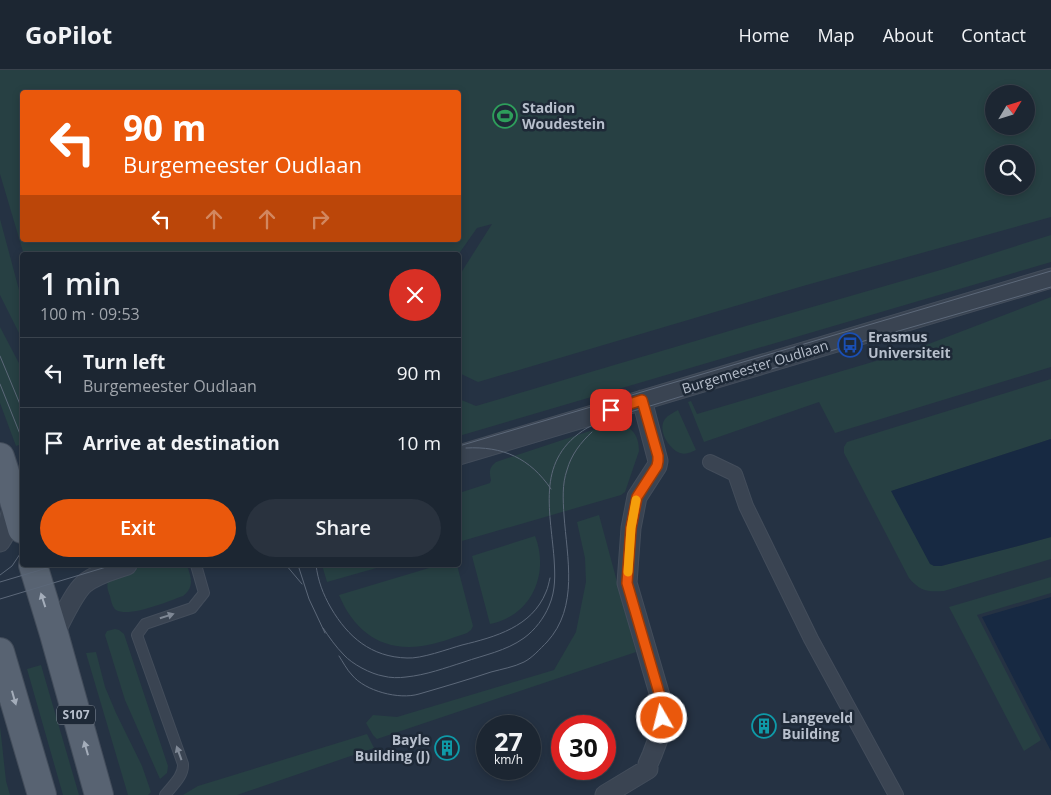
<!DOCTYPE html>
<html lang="en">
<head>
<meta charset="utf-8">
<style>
	:root { --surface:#1c2632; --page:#29323e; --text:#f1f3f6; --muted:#a0a5ac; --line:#3a434d; --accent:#ea580c }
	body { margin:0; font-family:"Open Sans",sans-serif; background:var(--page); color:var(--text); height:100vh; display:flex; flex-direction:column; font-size:19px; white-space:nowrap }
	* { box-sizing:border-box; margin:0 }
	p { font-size:16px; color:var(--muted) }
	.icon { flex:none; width:28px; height:28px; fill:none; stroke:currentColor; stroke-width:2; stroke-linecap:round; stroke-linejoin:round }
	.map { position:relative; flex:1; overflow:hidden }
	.panel { position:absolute; left:20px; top:182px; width:441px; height:315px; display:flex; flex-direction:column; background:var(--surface); border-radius:5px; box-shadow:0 2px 8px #0003,0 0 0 1px var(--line) }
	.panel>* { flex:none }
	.top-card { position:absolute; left:20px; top:20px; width:441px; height:152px; border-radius:5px; box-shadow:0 2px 8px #0003,0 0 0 1px var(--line); background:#ea580c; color:#fff; overflow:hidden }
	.needle { width:32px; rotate:52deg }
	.fabs { position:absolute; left:985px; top:15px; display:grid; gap:10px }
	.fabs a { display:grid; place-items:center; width:50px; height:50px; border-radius:50%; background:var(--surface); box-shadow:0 2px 8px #0003,0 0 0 1px var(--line); font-size:25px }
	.speed { position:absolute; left:476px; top:645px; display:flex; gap:10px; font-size:25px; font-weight:700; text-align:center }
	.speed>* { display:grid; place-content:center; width:65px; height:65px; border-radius:50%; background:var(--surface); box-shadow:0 2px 8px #0003,0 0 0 1px var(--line); line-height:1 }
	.speed small { font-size:12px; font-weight:400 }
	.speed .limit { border:8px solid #d22; background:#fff; color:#111 }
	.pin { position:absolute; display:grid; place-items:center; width:42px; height:42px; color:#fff; margin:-21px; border-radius:10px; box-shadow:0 2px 8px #0006 }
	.me { position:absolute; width:55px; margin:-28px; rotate:352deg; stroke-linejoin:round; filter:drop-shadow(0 0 4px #0008) }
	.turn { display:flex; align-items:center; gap:18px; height:105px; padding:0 20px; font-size:22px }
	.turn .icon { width:65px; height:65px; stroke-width:2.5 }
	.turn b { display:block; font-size:35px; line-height:42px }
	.lanes { display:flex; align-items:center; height:48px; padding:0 20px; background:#0003; justify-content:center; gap:25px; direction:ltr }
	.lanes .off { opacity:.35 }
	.round { display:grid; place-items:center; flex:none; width:52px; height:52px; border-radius:26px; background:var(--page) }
	.headline { display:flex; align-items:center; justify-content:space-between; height:85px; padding:0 20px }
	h1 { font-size:30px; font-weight:600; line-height:38px }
	.button { display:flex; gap:10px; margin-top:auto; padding:10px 20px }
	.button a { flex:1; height:58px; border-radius:30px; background:var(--accent); color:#fff; font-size:20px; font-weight:600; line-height:58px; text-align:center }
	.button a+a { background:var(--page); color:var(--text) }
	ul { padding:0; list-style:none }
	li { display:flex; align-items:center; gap:15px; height:70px; padding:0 20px; border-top:1px solid var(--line) }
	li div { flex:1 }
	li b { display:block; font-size:19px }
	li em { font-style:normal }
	header { display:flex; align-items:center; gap:30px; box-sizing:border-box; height:70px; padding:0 25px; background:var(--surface); border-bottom:1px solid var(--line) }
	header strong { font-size:24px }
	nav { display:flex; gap:28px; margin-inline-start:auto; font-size:18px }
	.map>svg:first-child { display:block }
	.green { fill:#274043; fill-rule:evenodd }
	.water { fill:#172942 }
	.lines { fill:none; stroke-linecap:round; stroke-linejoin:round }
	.service-casing { stroke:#434d5b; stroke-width:12 }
	.pedestrian-casing { stroke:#434d5b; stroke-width:16 }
	.minor-casing { stroke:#434d5b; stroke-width:21 }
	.primary-casing { stroke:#434d5b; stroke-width:30 }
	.service { stroke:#3a4452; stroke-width:10 }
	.pedestrian { stroke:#3a4452; stroke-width:14 }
	.minor { stroke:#3a4452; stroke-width:19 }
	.primary { stroke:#586372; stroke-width:28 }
	.tram { stroke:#5c6879; stroke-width:1 }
	.oneway { fill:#a4adba }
	.oneway2 { fill:#7f8895 }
	.route-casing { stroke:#983908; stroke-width:12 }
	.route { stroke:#ea580c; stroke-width:9 }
	.slow { stroke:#f59e0b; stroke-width:9 }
	.labels { text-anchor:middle; stroke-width:5; stroke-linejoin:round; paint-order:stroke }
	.shield { fill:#1e2937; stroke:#89929f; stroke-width:1 }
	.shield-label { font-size:12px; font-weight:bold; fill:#b7bfcc }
	.poi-label { font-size:14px; font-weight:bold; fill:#b7bfcc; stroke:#1e2937; text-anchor:start }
	.street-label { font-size:14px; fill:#b7bfcc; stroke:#1e2937 }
</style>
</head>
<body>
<header>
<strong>GoPilot</strong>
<nav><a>Home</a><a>Map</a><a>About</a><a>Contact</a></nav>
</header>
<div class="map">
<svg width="1051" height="725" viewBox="0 0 1051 725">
	<rect width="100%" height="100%" fill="#253243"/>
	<path class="green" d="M0 0H1051V147L803 216 478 312 459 303V206L492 154 477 158 458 185H24L0 104ZM22 22H459V170H22ZM994 24H1026V56H994ZM994 84H1026V116H994Z
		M0 149 22 231V269L0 225Z
		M1051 165V192L459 366V329L476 336 746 256 944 199Z
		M1051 227V297L835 363 819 332 704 372 688 332 691 331 697 344 913 280Z
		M0 257 22 299V374L16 376 0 333Z
		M1051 309V369L892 421 934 496H941L1014 477 1051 467V489L944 521C927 522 920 521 909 508L844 383V377L847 372Z
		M678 340 696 380C691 382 686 385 680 383 669 379 657 360 665 349 668 345 673 343 678 340Z
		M614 353C631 355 639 364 639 381L625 422 621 425 462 471 459 459V423L490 413 491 410C489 401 489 398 496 392Z
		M599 445 636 582 377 669 373 665 366 653 373 645 397 647 554 600 576 562 586 512 585 488 577 452Z
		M535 466C550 504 531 546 490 554L472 486Z
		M147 495H187C191 508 195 516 183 526 169 531 129 548 116 540 112 537 111 530 110 526 107 519 106 514 110 507Z
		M322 495H387L327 512Z
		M439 495H457L473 556 471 560 467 563C452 568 437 574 422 576 382 582 354 561 339 525Z
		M1051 507V523L977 545 1041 670 1024 681 949 537Z
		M115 559 119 560 124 564 168 696 167 703 160 709 125 630 105 565 107 561Z
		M96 582 105 617 116 643 142 696 151 722 148 725H128L86 583Z
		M41 595 79 725H63L27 599Z
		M0 656 6 711 10 725H0Z
		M367 664 374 678 237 725H183L198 716Z"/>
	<path class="water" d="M1051 369V467L1014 477 941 496H934L930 494 891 421Z
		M1051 527V681L982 547Z"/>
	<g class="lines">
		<g class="service-casing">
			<path id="service" d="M165 725C172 716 184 706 183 694L137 565 145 554 192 538 204 523 196 495"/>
		</g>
		<g class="pedestrian-casing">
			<path id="pedestrian" d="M710 392 735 404 746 436 811 569 896 725"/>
		</g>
		<g class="minor-casing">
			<path id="minor" d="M459 385 1051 208
				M0 472C9 459 10 449 12 434
				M54 564C62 550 73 524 84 514 96 504 113 500 127 495
				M605 725 648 699V694L652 685 661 661 662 648 660 626 627 513 631 458 637 427 657 396 658 391 642 330"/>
		</g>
		<g class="primary-casing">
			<path id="primary" d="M0 387 13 427 22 459
				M33 495 54 564 99 725
				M0 582 42 725"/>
		</g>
		<use href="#service" class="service"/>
		<use href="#pedestrian" class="pedestrian"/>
		<use href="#minor" class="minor"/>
		<use href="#primary" class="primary"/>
		<path class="tram" d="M0 286 22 339
			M0 314 22 369
			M459 376 1051 201
			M466 378C503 376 530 388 551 419
			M286 495 302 514
			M298 495 309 529 325 563
			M316 495C318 511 323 524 331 538 348 567 371 587 407 588 421 589 448 579 462 575 495 567 532 557 546 522 548 518 549 512 550 508
			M0 505 12 496 22 481
			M0 512 57 495
			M0 529 113 495
			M323 558C329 567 336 577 344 585 352 594 371 604 383 606 390 608 399 608 406 607 426 605 445 598 464 592 484 585 506 581 524 568 535 560 544 548 549 536 556 520 555 504 554 488 550 438 536 389 587 358 593 355 599 353 604 350L850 275 1051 217
			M339 586C343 592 347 600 352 605 365 621 399 630 419 624 443 617 467 610 491 602 502 599 514 597 524 592 532 588 540 579 547 572 579 537 567 488 564 445 563 430 562 414 567 400 571 385 581 372 592 362"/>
	</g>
	<defs><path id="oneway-solid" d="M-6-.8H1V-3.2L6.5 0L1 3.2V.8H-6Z" transform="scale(1.25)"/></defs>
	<g class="oneway">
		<use href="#oneway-solid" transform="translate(43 530) rotate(-108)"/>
		<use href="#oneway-solid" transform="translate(14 628) rotate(74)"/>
		<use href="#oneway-solid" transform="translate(86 678) rotate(-106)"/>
	</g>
	<g class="oneway2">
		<use href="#oneway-solid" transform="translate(167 546) rotate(-18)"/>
		<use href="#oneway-solid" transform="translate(179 683) rotate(-110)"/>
	</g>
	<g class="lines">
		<g class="route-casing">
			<path id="route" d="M611 340 642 330 658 386V391L657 396 637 427 631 458 627 513 660 626 662 648"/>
		</g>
		<use href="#route" class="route"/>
		<path class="slow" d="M628 502 631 458 636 430"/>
	</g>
	<defs>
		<g id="stadium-ring" transform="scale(1.25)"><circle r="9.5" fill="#1e2937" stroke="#2e9e5b" stroke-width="1.5"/><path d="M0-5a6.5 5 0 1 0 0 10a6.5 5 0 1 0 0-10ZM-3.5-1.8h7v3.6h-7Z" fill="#2e9e5b"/></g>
		<g id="bus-ring" transform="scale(1.25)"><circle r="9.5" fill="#1e2937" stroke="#1a4fb4" stroke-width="1.5"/><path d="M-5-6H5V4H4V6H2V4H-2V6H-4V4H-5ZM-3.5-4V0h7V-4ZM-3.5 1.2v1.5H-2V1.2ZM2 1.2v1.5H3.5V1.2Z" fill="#1a4fb4"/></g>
		<g id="building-ring" transform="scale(1.25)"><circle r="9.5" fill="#1e2937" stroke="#0f9aa8" stroke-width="1.5"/><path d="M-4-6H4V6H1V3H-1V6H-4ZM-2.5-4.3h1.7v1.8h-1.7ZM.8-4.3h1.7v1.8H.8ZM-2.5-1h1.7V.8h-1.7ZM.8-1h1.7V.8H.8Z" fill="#0f9aa8"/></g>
	</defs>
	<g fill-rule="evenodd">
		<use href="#stadium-ring" x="505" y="46"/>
		<use href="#bus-ring" x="850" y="275"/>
		<use href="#building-ring" x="764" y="656"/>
		<use href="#building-ring" x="447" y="678"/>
	</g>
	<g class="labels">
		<rect class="shield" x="57" y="635.5" width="38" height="19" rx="4"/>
		<g class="shield-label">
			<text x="76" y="649">S107</text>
		</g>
		<g class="poi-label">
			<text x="522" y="43">Stadion<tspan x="522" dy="16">Woudestein</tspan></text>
			<text x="868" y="272">Erasmus<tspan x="868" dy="16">Universiteit</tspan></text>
			<text x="782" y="653">Langeveld<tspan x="782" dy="16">Building</tspan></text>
			<text x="430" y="675" text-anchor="end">Bayle<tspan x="430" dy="16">Building (J)</tspan></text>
		</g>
		<g class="street-label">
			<text transform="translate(755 297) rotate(-17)" y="5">Burgemeester Oudlaan</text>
		</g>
	</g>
</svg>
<div class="fabs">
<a><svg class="needle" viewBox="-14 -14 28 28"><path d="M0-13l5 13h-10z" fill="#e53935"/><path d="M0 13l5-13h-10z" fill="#a0a5ac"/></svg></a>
<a><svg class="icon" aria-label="search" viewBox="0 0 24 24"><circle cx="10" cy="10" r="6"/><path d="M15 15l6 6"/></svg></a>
</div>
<div class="speed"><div>27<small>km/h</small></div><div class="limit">30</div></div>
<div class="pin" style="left:611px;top:340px;background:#d93025"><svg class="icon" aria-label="arrive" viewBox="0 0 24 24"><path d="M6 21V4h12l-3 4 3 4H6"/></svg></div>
<svg class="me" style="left:662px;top:648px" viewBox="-20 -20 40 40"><circle r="17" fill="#ea580c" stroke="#fff" stroke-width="3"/><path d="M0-11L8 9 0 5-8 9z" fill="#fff"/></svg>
<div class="top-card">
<div class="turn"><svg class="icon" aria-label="left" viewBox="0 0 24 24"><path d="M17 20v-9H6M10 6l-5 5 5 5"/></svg><div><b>90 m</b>Burgemeester Oudlaan</div></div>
<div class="lanes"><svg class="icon" aria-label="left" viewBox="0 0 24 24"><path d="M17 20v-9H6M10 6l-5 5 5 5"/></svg><svg class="icon off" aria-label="ahead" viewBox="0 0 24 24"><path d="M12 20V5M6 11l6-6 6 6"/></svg><svg class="icon off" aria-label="ahead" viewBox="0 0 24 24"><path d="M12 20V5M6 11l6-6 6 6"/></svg><svg class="icon off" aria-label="right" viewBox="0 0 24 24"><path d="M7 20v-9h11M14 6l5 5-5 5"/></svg></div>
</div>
<section class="panel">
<div class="headline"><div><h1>1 min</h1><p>100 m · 09:53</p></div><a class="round" style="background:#d93025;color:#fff"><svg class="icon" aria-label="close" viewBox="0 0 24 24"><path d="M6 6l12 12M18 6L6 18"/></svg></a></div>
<ul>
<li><svg class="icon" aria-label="left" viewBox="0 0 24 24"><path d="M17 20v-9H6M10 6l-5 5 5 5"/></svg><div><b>Turn left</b><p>Burgemeester Oudlaan</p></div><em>90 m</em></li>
<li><svg class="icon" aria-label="arrive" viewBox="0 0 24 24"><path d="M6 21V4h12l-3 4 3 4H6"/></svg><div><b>Arrive at destination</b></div><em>10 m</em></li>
</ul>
<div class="button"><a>Exit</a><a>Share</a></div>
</section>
</div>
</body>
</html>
